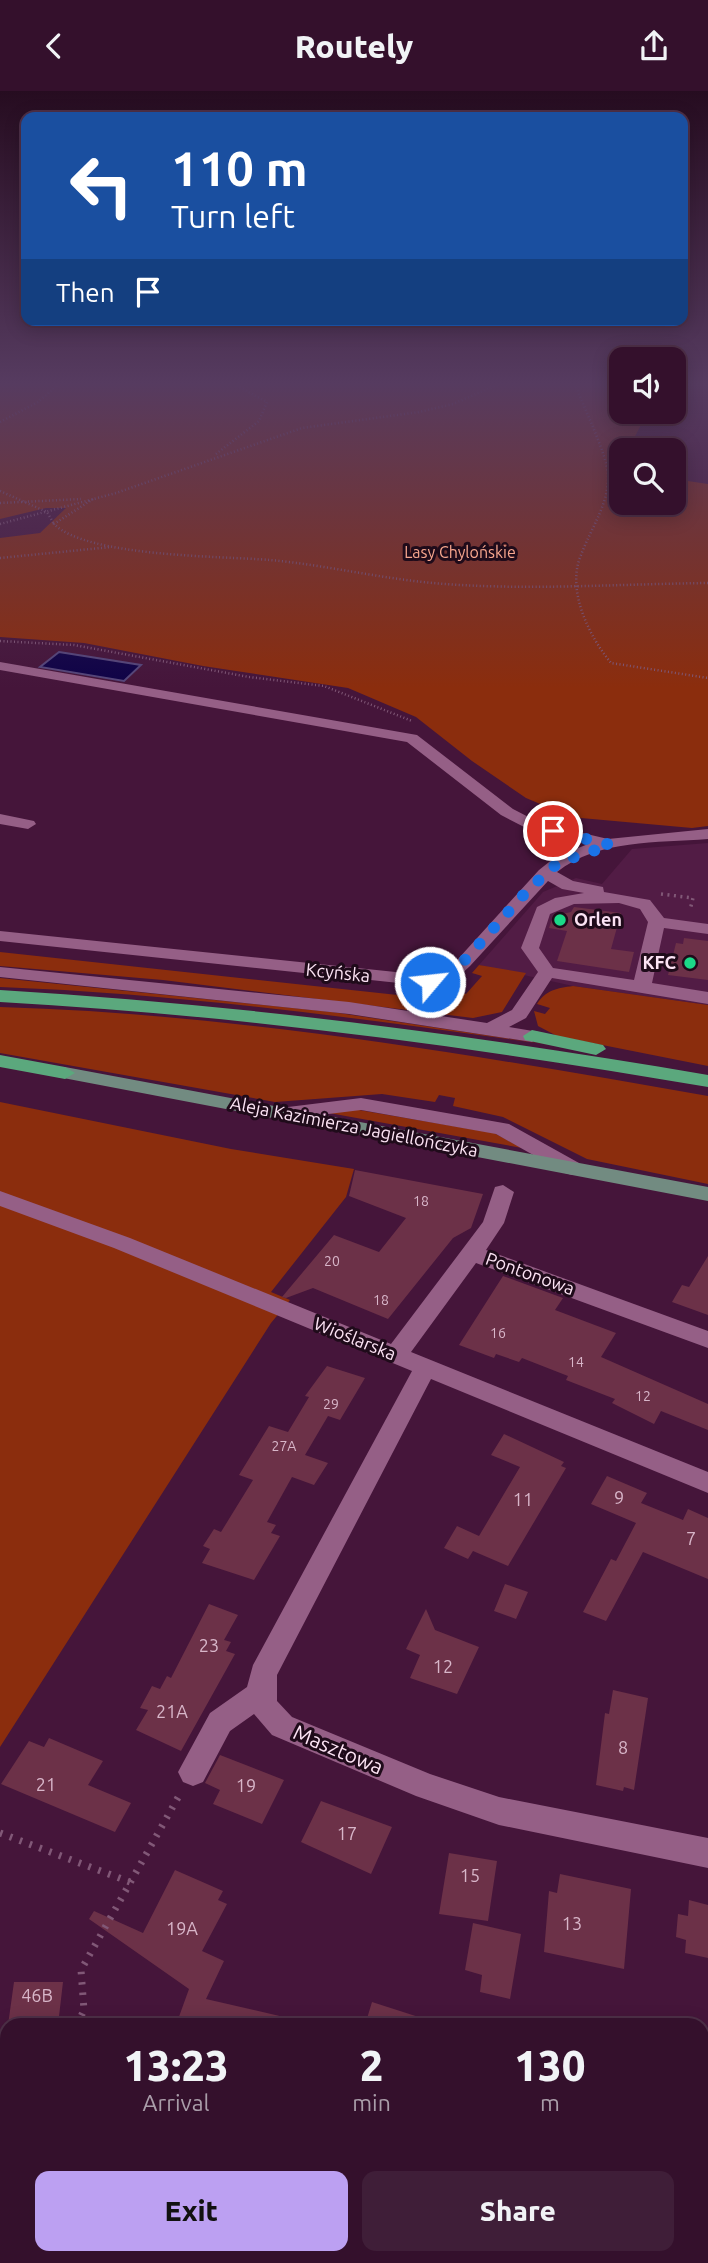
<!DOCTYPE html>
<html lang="en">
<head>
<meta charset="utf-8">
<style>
	:root { --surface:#34102c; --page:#3f1e38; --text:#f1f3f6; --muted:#a99da9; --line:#4e3048; --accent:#bca0f2 }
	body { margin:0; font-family:Ubuntu,sans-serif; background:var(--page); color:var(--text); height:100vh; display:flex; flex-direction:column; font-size:26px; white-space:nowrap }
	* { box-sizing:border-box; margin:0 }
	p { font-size:23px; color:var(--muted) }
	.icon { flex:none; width:38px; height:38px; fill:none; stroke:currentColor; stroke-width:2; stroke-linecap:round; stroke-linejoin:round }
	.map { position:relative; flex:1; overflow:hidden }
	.side { position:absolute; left:0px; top:1927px; width:709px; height:247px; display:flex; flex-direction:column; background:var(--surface); border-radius:21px 21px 0 0; box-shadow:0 4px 18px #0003,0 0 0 2px var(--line) }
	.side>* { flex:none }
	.top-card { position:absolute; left:21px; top:21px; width:667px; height:214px; border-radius:14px; box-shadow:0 4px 18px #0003,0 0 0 2px var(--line); background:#1a4fa0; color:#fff; overflow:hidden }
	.fabs { position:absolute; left:609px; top:256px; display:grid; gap:14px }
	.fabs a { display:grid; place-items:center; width:77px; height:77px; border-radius:14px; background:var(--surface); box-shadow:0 4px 18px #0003,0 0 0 2px var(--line); font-size:35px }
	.pin { position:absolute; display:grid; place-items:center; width:60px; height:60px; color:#fff; margin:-30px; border:4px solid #fff; border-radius:50%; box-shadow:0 2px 7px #0007 }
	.me { position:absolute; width:77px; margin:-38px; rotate:62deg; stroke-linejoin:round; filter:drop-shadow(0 0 5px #0008) }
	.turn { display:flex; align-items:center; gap:24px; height:147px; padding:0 35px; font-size:32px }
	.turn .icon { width:91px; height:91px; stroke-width:2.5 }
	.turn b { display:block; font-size:49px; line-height:60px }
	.then { display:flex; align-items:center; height:66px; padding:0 35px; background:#0003; gap:14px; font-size:26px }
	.eta { display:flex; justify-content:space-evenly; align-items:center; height:119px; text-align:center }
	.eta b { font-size:42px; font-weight:800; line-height:49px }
	.button { display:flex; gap:14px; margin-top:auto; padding:14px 35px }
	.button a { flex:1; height:80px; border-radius:14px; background:var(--accent); color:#111; font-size:28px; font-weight:800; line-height:80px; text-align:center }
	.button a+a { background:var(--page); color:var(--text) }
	header { display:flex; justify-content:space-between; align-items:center; height:91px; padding:0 35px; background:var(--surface); font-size:32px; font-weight:800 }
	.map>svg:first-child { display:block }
	.built { fill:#521c45 }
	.green { fill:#8b2d0d }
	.water { fill:#0e0246; stroke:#55467a; stroke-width:2 }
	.building { fill:#6c3148 }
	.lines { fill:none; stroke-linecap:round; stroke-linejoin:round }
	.path-far2 { stroke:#815877; stroke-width:2.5; stroke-dasharray:1 2.5; stroke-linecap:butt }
	.path-far1 { stroke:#815877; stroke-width:3.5; stroke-dasharray:2 4.5; stroke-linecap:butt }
	.path { stroke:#815877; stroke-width:7; stroke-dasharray:2.5 8; stroke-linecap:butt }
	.minor { fill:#955f86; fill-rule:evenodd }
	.major { fill:#728b81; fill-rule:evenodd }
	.highway { fill:#5ba87d; fill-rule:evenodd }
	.route { stroke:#1a73e8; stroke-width:12; stroke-dasharray:0 21.6 }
	.poi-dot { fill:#1bd988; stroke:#1f0b1a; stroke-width:2.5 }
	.labels { text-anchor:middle; stroke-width:6; stroke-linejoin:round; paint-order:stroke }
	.number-label { font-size:14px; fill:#d8b6c9 }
	.far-park-label { font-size:16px; fill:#f8a68e; stroke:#1f0b1a }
	.poi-label { font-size:18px; font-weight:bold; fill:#fce3f4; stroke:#1f0b1a; text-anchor:start }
	.street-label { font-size:18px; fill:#fce3f4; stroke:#1f0b1a }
	.near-number-label { font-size:18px; fill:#d8b6c9 }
	.near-street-label { font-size:21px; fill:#fce3f4; stroke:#1f0b1a }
</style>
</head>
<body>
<header><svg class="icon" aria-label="back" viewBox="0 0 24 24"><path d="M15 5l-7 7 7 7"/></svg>Routely<svg class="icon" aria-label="share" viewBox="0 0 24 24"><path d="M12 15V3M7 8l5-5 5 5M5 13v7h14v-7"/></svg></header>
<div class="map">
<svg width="708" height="2172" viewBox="0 0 708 2172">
	<rect width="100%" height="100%" fill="#45153a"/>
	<path class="built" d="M708 752V914L573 895 479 874 543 801 576 787 602 793 632 758Z"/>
	<path class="green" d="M0 293H621V320H648L628 359H621V370L616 378 621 379V411H674V388L708 393V735L692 737 581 727 557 720 526 707 472 670 416 626 348 597 203 575 84 552 0 546V447L40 442 66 417H46L0 428Z
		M0 861 444 909 451 898 466 903 482 885 472 882 479 874 526 882 502 921 473 927 163 889 0 875Z
		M0 887 332 921 558 955C372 929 187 903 0 896Z
		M573 895 708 914V975L557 945 538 935 534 920 545 923 550 917 537 913C546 899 557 897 573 895Z
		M0 916C238 923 474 964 708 1005V1093L587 1068 503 1026 453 1015 455 1007 439 1004 435 1011 382 1003 275 1011 0 962Z
		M0 1011 231 1058 354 1078 346 1106 271 1201 290 1209 271 1232 0 1656Z
		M353 1018 494 1042 522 1057 329 1022Z"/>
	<path class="water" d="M59 561 141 574 124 590 40 576Z"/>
	<path class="building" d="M574 816 621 822 611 858 634 861 629 881 557 870 567 840 549 837 553 825 571 821Z
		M684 847 708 850V889L668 884 676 852 683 853Z
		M355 1079 483 1103 471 1137 453 1147 388 1228 313 1197 286 1207 282 1206 334 1144 379 1161 406 1127 349 1105Z
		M708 1165V1224L672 1211 682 1194 689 1196Z
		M503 1185 563 1207 555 1219 616 1242 601 1266 708 1313V1339L661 1320 654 1333 612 1312 615 1308 566 1289 568 1285 522 1267 519 1271 496 1263 494 1267 459 1254Z
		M327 1275 365 1287 340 1329 328 1325 305 1364 328 1372 314 1394 292 1386 267 1431 276 1434 271 1442 280 1445 254 1489 202 1472 210 1458 203 1455 214 1438 221 1441 253 1389 239 1384 269 1335 288 1341 309 1306 305 1305Z
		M504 1343 564 1371 561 1375 566 1377 508 1475 473 1460 468 1468 444 1457 457 1435 479 1445 520 1376 491 1364Z
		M607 1385 647 1402 641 1412 683 1429 688 1418 708 1427V1488L643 1461 606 1530 583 1521 611 1468 616 1470 636 1432 591 1413Z
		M505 1493 528 1501 516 1528 494 1520Z
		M209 1513 238 1524 224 1549 231 1551 226 1560 235 1563 181 1660 136 1639 148 1619 140 1617 152 1595 160 1598 167 1585 171 1587Z
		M426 1518 435 1539 479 1556 457 1603 410 1587 420 1564 406 1558Z
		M613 1599 648 1607 634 1699 624 1696 623 1700 596 1694 605 1622 609 1623Z
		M49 1647 103 1670 88 1694 131 1712 115 1741 1 1693 29 1650 44 1656Z
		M220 1664 284 1689 262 1733 213 1713 220 1699 205 1692Z
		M321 1710 392 1736 371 1783 301 1751Z
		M449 1762 497 1770 488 1830 439 1823Z
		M175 1779 223 1800 218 1809 227 1813 202 1860 224 1870 206 1908 284 1926 283 1934H176L189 1898 89 1828 94 1820 143 1842Z
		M560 1783 631 1798 624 1878 544 1861 549 1800 557 1802Z
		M689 1809 708 1814V1867L685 1862 686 1849 676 1846 678 1823 688 1825Z
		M473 1832 521 1843 510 1908 480 1901 482 1884 465 1879Z
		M14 1891H63L58 1934H8Z
		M372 1911 428 1929V1934H365Z"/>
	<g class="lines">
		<path class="path-far2" d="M575 293C583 315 607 363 608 384 609 413 591 437 581 464 566 499 589 545 611 572L708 587
			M0 331 38 311 59 293
			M216 363 259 330 267 311 234 293
			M0 400 47 421 54 433
			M93 408 54 433C87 466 221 465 270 469 325 474 378 487 433 492 523 500 617 493 708 492
			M0 412 81 408
			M0 433 116 402 302 337 419 321 453 313 499 293
			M0 467 111 456
			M0 550 74 554 249 586 324 595 412 630"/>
		<path class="path-far1" d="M661 803 693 807 690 819"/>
		<path class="path" d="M0 1742 130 1791
			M77 1934 84 1919 81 1879 180 1703
			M0 1995 7 1998
			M84 2172 86 2166"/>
		<path class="minor" d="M0 571 417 644 513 718 540 732 608 748 708 738V748C657 752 599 748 557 781L573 790 603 796 604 801 650 809 664 827 708 833V843L664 837 652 892 708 901V913L552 887 526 927 509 936 539 941 541 945 532 951 349 923 0 886V876L349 911 487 932 512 919 538 881 521 857 537 816 555 807 584 802 562 798 548 790 470 875 456 888 437 896 0 850V840L434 885 458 868 539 779 554 767 588 753 528 738 501 724 407 651 0 579ZM619 812 640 818 648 831 634 889 553 877 539 857 550 823 574 813Z
			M0 723 34 730 36 733 28 738 0 733Z
			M361 1007 509 1033 579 1072 582 1077 572 1084 565 1082 496 1043 361 1019 280 1029 270 1023 280 1017Z
			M503 1094 514 1101 504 1132 486 1159 708 1240V1257L476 1172 411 1261 708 1381V1402L431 1288 277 1584V1610L292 1626 430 1683 499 1706 708 1747V1777L499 1734 416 1705 272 1644 254 1623 230 1640 203 1691 193 1695 183 1691 178 1681 210 1622 247 1596 253 1574 412 1280 114 1157 0 1115V1100L130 1147 391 1253 483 1131 495 1096Z
			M7 2153V2166H37L35 2172H0Z
			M459 2166H510L512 2172H461Z"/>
		<path class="major" d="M65 976 708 1096V1110L58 986 55 982Z"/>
		<path class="highway" d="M0 899C238 913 473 944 708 984V996C473 956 238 924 0 911Z
			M532 939 603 954 606 958 596 964 525 949 523 945Z
			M0 964 65 976 75 982 65 988 0 976Z"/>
	</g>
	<linearGradient id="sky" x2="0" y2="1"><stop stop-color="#260c20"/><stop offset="0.49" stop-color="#563b60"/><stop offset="1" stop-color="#563b60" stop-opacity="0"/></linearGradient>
	<rect width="708" height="597" fill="url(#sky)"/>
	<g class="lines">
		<path class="route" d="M430 891 445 888 454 881 528 799 559 771 611 754 553 740"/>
	</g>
	<g class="poi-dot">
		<circle cx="560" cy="829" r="7"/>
		<circle cx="690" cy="872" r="7"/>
	</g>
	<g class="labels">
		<g class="number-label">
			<text x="421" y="1115">18</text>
			<text x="332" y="1175">20</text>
			<text x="381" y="1214">18</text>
			<text x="498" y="1247">16</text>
			<text x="576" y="1276">14</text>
			<text x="643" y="1310">12</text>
			<text x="331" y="1318">29</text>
			<text x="284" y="1360">27A</text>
		</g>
		<g class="far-park-label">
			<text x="460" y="467">Lasy Chylońskie</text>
		</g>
		<g class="poi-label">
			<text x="574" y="835">Orlen</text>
			<text x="676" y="878" text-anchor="end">KFC</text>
		</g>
		<g class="street-label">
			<text transform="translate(338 882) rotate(6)" y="6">Kcyńska</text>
			<text transform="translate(354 1036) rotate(11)" y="6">Aleja Kazimierza Jagiellończyka</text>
			<text transform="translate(530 1183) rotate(20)" y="6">Pontonowa</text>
			<text transform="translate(355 1248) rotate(22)" y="6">Wioślarska</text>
		</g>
		<g class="near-number-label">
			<text x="619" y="1413">9</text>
			<text x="523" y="1415">11</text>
			<text x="691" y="1454">7</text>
			<text x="209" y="1561">23</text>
			<text x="443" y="1582">12</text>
			<text x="172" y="1627">21A</text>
			<text x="623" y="1663">8</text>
			<text x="46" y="1700">21</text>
			<text x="246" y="1701">19</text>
			<text x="347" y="1749">17</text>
			<text x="470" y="1791">15</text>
			<text x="572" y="1839">13</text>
			<text x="182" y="1844">19A</text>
			<text x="37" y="1911">46B</text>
		</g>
		<g class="near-street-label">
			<text transform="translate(338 1659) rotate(23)" y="7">Masztowa</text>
		</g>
	</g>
</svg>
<div class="fabs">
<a><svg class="icon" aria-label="sound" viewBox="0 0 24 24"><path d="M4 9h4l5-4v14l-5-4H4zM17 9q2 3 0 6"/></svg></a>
<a><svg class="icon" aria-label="search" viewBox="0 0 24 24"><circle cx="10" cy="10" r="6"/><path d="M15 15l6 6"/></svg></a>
</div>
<div class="pin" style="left:553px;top:740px;background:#d93025"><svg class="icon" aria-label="arrive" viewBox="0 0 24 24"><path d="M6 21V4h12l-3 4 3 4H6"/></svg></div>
<svg class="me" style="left:430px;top:891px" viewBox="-20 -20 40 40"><circle r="17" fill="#1a73e8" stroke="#fff" stroke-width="3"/><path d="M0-11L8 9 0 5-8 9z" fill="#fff"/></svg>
<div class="top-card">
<div class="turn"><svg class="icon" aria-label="left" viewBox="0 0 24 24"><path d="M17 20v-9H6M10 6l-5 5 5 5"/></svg><div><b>110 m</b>Turn left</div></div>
<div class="then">Then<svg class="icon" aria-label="arrive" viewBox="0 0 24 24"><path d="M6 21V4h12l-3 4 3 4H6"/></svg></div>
</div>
<section class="side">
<div class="eta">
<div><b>13:23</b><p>Arrival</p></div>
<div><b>2</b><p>min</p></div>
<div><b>130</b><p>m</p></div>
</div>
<div class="button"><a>Exit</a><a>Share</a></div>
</section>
</div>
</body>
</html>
